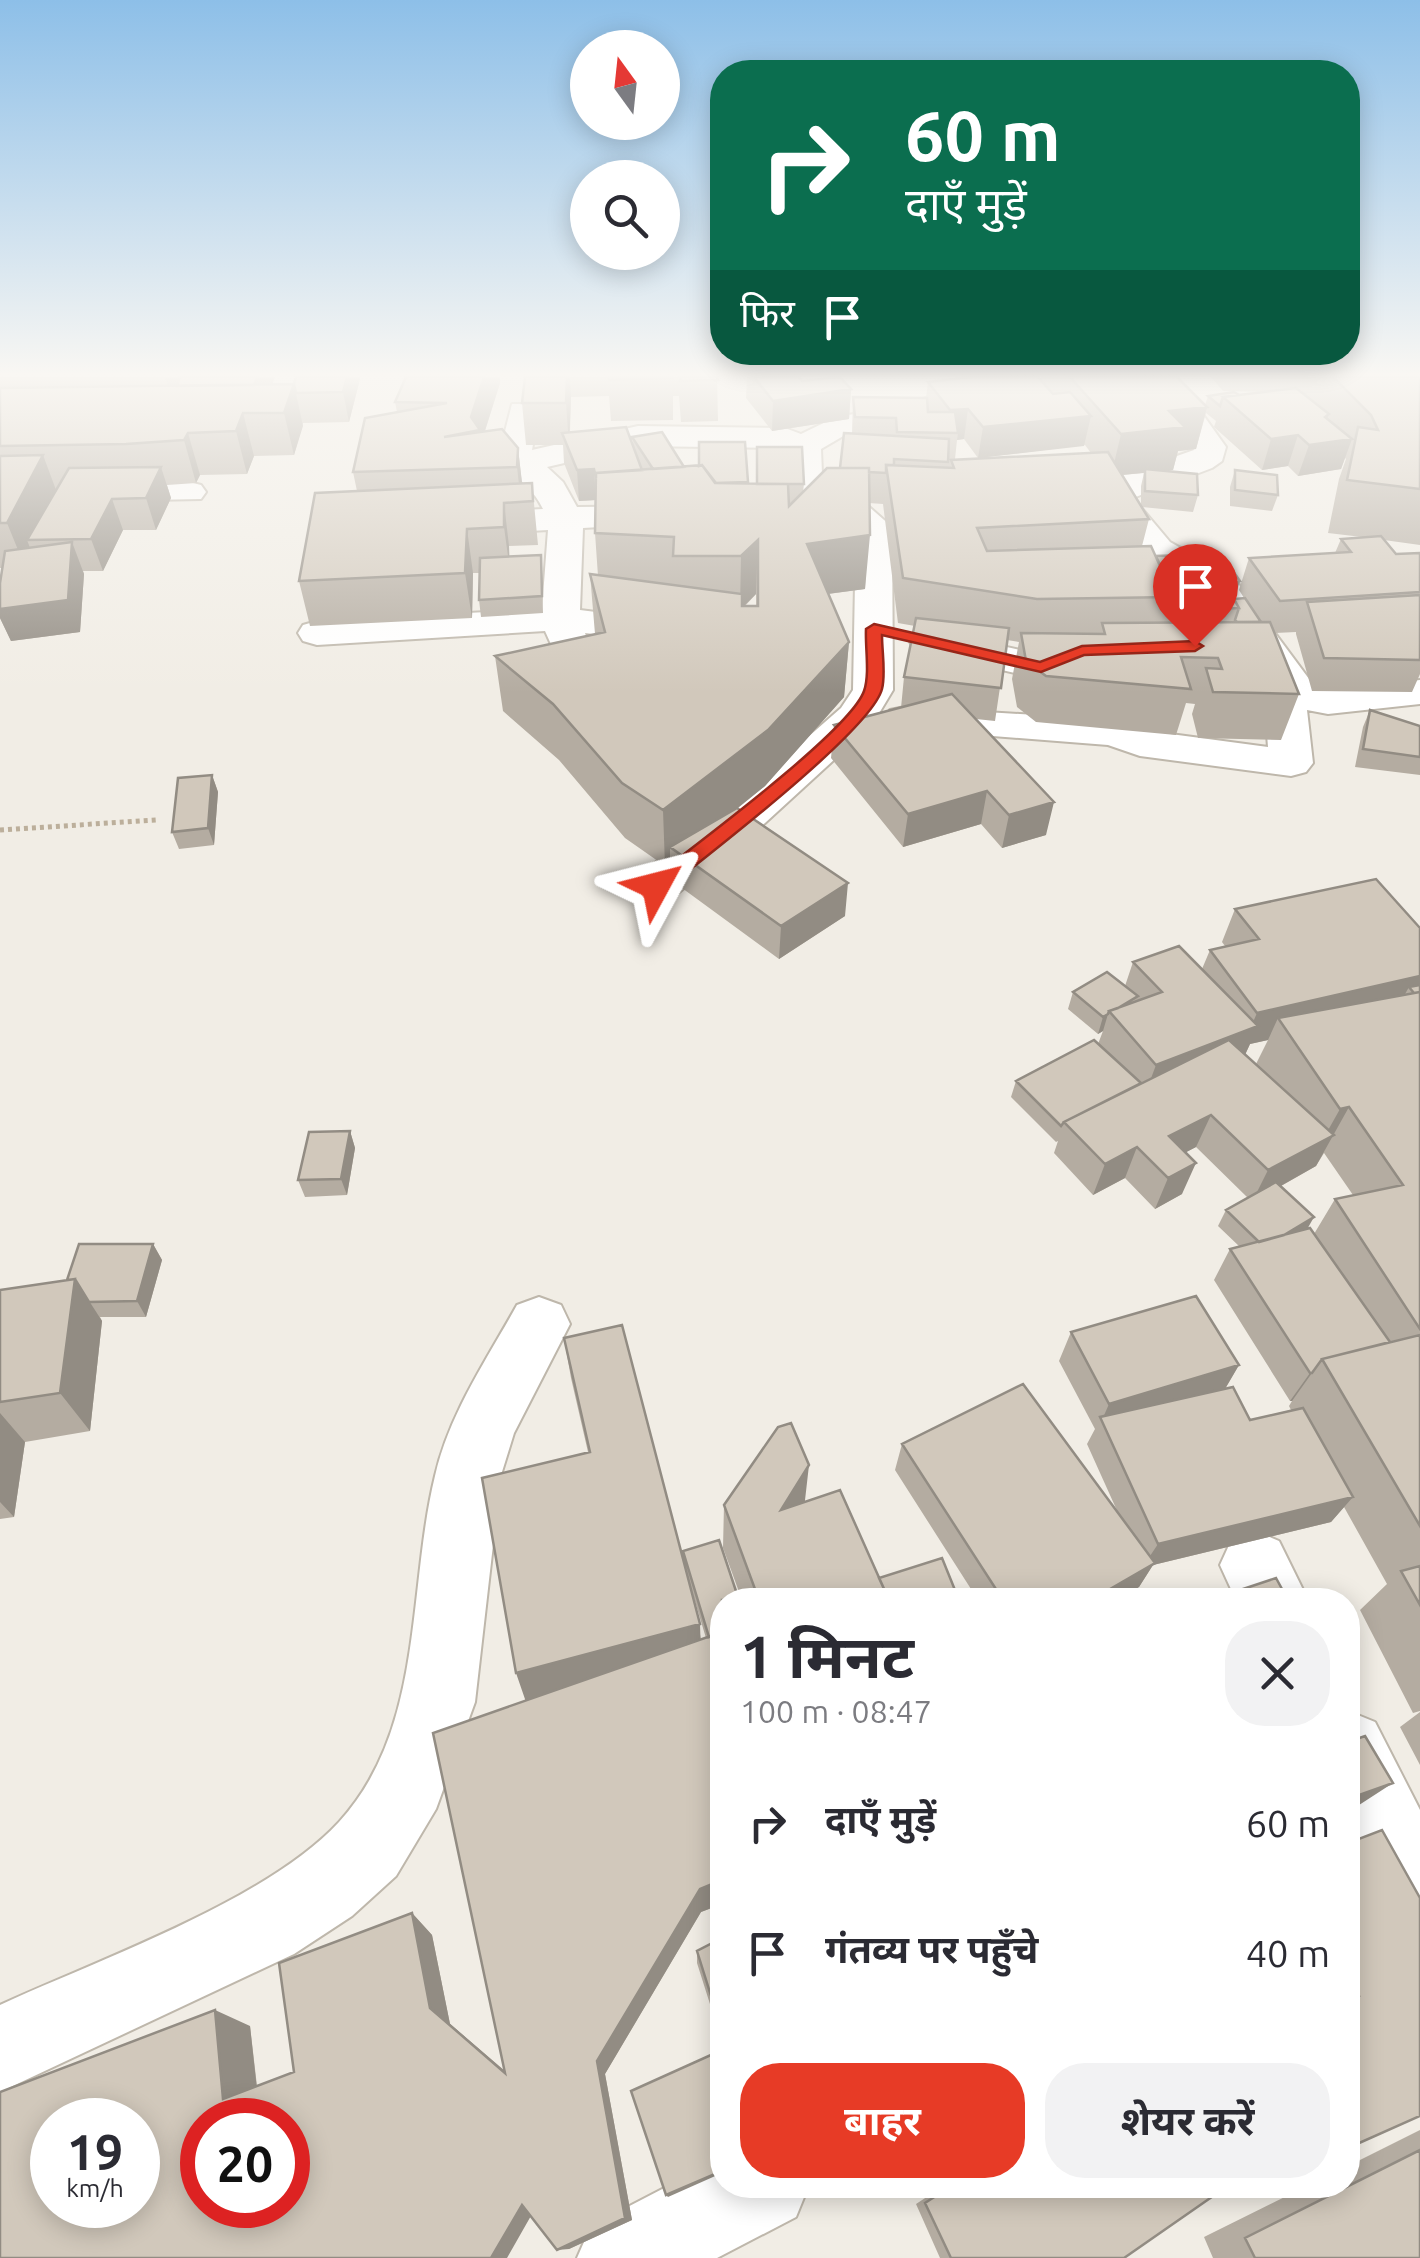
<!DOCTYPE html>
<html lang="hi">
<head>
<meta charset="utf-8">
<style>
	:root { --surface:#fff; --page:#f2f2f3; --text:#2b2b33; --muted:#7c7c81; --accent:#e73b26 }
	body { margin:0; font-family:Ubuntu,"Noto Sans Devanagari",sans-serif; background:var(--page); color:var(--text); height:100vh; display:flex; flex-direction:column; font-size:38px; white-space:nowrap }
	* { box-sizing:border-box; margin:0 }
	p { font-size:32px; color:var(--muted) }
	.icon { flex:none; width:55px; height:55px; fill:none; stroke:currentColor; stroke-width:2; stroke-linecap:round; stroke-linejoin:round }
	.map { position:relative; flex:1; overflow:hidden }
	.side { position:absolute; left:710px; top:1588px; width:650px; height:610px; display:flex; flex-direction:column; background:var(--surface); border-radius:40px; box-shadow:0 5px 25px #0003 }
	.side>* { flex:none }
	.hud { position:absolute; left:710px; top:60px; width:650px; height:305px; border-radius:40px; box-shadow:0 5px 25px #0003; background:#0b6e4f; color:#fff; overflow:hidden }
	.needle { width:65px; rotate:345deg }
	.buttons { position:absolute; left:570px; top:30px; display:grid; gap:20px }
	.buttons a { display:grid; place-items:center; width:110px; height:110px; border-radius:50%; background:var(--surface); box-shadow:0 5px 25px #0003; font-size:50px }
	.speed { position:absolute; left:30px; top:2098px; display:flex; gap:20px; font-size:50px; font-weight:700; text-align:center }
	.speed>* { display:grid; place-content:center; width:130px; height:130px; border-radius:50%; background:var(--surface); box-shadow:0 5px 25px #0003; line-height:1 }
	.speed small { font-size:25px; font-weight:400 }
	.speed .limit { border:15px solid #d22; background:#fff; color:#111 }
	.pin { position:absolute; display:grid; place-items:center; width:85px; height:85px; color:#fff; margin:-102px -42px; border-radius:50% 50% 50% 0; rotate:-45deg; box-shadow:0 0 10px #0007 }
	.pin .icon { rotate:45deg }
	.me { position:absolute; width:110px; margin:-55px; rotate:52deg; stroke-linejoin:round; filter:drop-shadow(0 0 8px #0008) }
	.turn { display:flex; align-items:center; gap:35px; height:210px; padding:0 30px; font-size:45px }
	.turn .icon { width:130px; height:130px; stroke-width:2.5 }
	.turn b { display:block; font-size:70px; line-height:85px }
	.then { display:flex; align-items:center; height:95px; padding:0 30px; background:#0003; gap:20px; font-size:38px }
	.round { display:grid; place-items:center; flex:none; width:105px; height:105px; border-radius:40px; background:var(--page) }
	.headline { display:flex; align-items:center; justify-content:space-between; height:170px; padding:0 30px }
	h1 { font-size:60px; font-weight:700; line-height:75px }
	.cta { display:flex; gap:20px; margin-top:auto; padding:20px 30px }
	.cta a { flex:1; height:115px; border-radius:40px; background:var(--accent); color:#fff; font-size:40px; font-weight:700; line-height:115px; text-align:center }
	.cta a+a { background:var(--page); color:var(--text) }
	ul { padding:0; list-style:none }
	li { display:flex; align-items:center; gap:30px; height:130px; padding:0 30px }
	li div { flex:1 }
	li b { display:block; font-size:38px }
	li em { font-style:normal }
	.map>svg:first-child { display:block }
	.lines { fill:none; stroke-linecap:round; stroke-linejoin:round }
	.minor-casing { stroke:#beb7ab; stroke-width:4 }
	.path { stroke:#bcaf9b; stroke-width:5; stroke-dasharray:4 4; stroke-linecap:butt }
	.minor { fill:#fff; fill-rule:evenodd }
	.wall { fill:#b4aca1; fill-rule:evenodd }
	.shaded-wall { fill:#928c83 }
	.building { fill:#d1c8bb; stroke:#928c83; stroke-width:2.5; fill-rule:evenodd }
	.route { fill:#e73b26; stroke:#962619; stroke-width:2.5 }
</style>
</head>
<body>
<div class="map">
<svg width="1420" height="2258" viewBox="0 0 1420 2258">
	<rect width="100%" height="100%" fill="#f1ede5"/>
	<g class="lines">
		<g class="minor-casing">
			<path id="minor" d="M1008 377H1038L1037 392 1022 401 951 410 902 426 845 435 821 449 823 499 867 505 892 527 893 690 872 725 765 823 673 897 656 902 639 897 632 886 639 875 733 803 841 708 853 690 856 530 846 522 784 515 779 508 789 499V454L778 448 638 446 547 467 563 482 577 507 682 506 687 513 682 520 670 523 583 528 580 610 683 623 688 631 683 639 669 643 585 633 593 654 587 662H559L545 631 317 645 303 641 298 633 303 625 317 621 542 609 548 530 462 535 450 531 444 524 450 517 462 513 543 509C532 485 510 475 499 455L512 404H534L539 411 532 450 638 426 785 428 801 434 836 417 896 407 946 392 1007 384Z
				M1145 377H1176L1226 447 1222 461 1212 468 1133 498 1170 542 1234 578 1315 687 1328 690 1420 680V704L1328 714 1307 710 1313 763 1306 772 1291 776 1140 756 1108 745 890 728 884 719 890 710 905 707 1115 720 1148 731 1268 747 1262 670 1208 594 1144 558 1098 497 1120 476 1194 450Z
				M189 482 201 485 206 492 201 499 0 503V483Z
				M930 630 1038 654 1087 638 1101 642 1107 650 1101 658 1041 679 916 650 910 642 916 634Z
				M539 1297 561 1305 570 1324 514 1433 501 1475 475 1702 436 1809 396 1876 352 1916 294 1954 0 2092V2005C100 1959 266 1901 339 1822 425 1728 407 1591 435 1476 449 1414 487 1359 517 1305Z
				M1255 1531 1279 1541 1308 1600H1236L1220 1565 1231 1541Z
				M1348 1711 1375 1722 1420 1810V1933L1392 1921 1348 1830Z
				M722 2158V2185H809L796 2217 717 2258H577L591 2226Z"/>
		</g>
		<path class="path" d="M0 830 156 820"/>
		<use href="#minor" class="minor"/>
	</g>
	<path class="wall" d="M0 377H275L272 384H293L296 377H360V379L349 422 303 423 294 455 254 456 247 474 200 475 196 483 167 485 171 498 156 530H123L103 571H83L84 574 80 632 11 641 0 618V583L2 568H0Z
		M407 377H500V383L485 431 518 448 522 484 532 483 538 545 509 546V557L541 555 543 613 481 617 479 600V573H473L472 618 310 626 299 581 357 491 353 472 397 412 395 402Z
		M525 377H717L718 421 681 422 679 396H673V420L611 421 609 396 571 397 570 432 633 445 632 437 684 467 748 484H804L803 492 840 468 852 434 853 397 926 398 928 382 970 377H946H1038L1041 380V377H1177L1205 405 1208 396 1239 395 1262 392 1223 391 1211 377H1420V545L1384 540 1396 554 1420 553V674L1412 692 1312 691 1296 634V632L1275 633 1299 694 1281 740 1198 738 1192 714 1195 704 1186 703 1176 735 1036 722 1017 707 1012 679 1019 642 1007 640 995 721 976 719 1046 835 1002 848 981 824 903 847 831 758 834 725 901 708 904 677 915 626 898 623 883 504 869 503 865 589 828 594 849 642 844 697 765 786 738 808 845 916 779 959 671 880 670 862 665 866 625 838 559 760 503 711 495 656 595 634 590 574 598 576 595 533 596 500 579 501 564 463 563 445H526L522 403ZM1206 413 1216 421 1214 427 1262 470 1288 466 1298 476 1341 469 1345 458 1346 459 1339 479 1328 533 1362 537 1341 539 1335 553 1249 558 1239 590 1244 598H1234L1156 556 1142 546 1149 519 1142 507 1193 512 1198 495 1162 471 1173 470 1178 451 1196 449ZM964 439 978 458 1085 445 1091 453 955 459 957 440ZM1144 473 1141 486V506L1122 475ZM756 594V606H745Z
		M747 377H799L802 381 851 389 849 419 772 431 746 398Z
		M1235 470 1278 495 1272 511 1230 506V487Z
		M1370 710 1420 726V775L1355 767 1363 727Z
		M212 775 218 792 214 845 179 849 172 832Z
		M1235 909 1420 928V1711L1413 1713 1360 1610 1387 1584 1344 1507 1331 1522 1153 1565 1139 1587 1117 1600H978L895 1470 902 1444 1119 1515 1087 1444 1095 1429 1059 1361 1071 1332 1239 1365 1225 1389 1250 1420 1291 1410 1289 1406 1292 1401H1290L1214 1280 1230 1249 1240 1247 1218 1226 1226 1210 1248 1198 1196 1147 1186 1152 1182 1194 1155 1209 1125 1178 1093 1195 1054 1153 1058 1141 1056 1142 1011 1097 1016 1081 1098 1044 1103 1031 1098 1034 1068 1009 1073 992 1125 986 1133 962 1202 969 1210 950 1225 946 1222 942ZM1268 1040 1256 1064 1259 1067 1245 1055 1250 1044ZM1324 1153 1353 1195 1335 1199 1314 1234 1308 1228 1281 1186 1316 1166Z
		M350 1131 355 1148 347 1195 305 1197 298 1180Z
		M153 1244 162 1260 146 1317H100L102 1321 90 1431 25 1442 14 1517 0 1519V1290L67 1280Z
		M564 1338 683 1557V1551L722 1600V1904L701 1912 605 2074 632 2220 569 2249 531 2217 0 2258 250 2026 257 2086 294 2072 412 1913 432 1935 450 2024 505 2071 525 1701 588 1452 571 1378ZM693 1595 706 1638 701 1640Z
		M804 1502 879 1578 959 1600H742L723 1548 724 1505Z
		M1420 1712V1765L1400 1727Z
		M1382 1830 1348 2148V1843Z
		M722 1938V2042L697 1963V1951Z
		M1420 2130V2258H1213L1204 2237 1309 2185H1348V2166Z
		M945 2185H1229L1124 2258H940L916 2204Z"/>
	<path class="shaded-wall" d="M165 377H193L177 417Z
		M257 377H275L262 413 254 386Z
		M347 377H360V379L349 422 343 392Z
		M484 377H500V383L481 443 444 437 471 417Z
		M567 377H570L571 397 569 445 566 403Z
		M294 384 303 426 294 455 284 413Z
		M851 389 849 419 772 431 773 401Z
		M1207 407 1196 449 1178 451 1173 470 1111 476 1121 434 1169 411Z
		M968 409 964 439 957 440 958 433H947L950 410Z
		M243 413 254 456 247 474 236 431Z
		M1329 414 1319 443 1352 439 1341 469 1298 476 1309 445 1325 417Z
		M1091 416 1084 446 978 458 983 427Z
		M188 433 200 475 196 483 184 440Z
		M1298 435 1288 466 1262 470 1271 439Z
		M518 448 523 491 521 502 517 467Z
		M43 455 59 498 27 540 32 553 25 567 7 523Z
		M161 467 171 498 156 530 146 498Z
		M594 469 596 500 579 501 577 470Z
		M112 499 123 530 103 571 91 539Z
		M504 503 509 546 510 571 504 527Z
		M467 529 473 573 472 618 465 573Z
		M870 535 865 589 804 597 807 544Z
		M758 540 756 594 740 610 741 556Z
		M72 542 84 574 80 632 11 641 0 618V609Z
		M1240 581 1231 608 1225 583Z
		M849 642 844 697 765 786 680 854 670 847V862L665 866 663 810Z
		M212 775 218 792 214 845 208 828Z
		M987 791 981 824 903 847 908 814Z
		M1054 802 1046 835 1002 848 1009 815Z
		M848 883 845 916 779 959 781 926Z
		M1420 976V1000L1409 987 1396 1010 1278 1018 1268 1040 1250 1044 1243 1059 1144 1097 1156 1065 1250 1029 1257 1013Z
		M1108 1014 1103 1031 1098 1034 1103 1017Z
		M1349 1107 1316 1166 1252 1202 1268 1170 1322 1141 1340 1109Z
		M1211 1115 1196 1147 1156 1168 1169 1136Z
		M350 1131 355 1148 347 1195 341 1179Z
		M1137 1147 1125 1178 1093 1195 1105 1164Z
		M1196 1163 1182 1194 1155 1209 1168 1178Z
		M1314 1217 1305 1233 1264 1246Z
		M153 1244 162 1260 146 1317 137 1301Z
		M75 1279 102 1321 90 1431 60 1393Z
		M1239 1365 1222 1394 1102 1420 1109 1404Z
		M1310 1373H1312L1292 1401H1290Z
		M0 1413 25 1442 14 1517 0 1502Z
		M809 1465 804 1509 781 1510Z
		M1353 1497 1331 1522 1153 1565 1139 1587 1117 1600H1091L1142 1568 1158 1544Z
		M700 1624 701 1655 526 1702 516 1673Z
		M1393 1783 1356 1807 1348 1810V1799Z
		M722 1880V1904L701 1912 605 2074 632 2220 569 2249 557 2250 597 2061 700 1889Z
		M412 1913 432 1935 450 2024 520 2085 430 2008Z
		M215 2010 250 2026 259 2108 223 2099Z
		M722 2171V2173L668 2197 666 2195Z
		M522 2205 536 2207 507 2258H491Z"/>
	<path class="building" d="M180 377H257L254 385 177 386Z
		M296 377H347L343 392 296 393 294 384 291 393Z
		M406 377H484L471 417 480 430 444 437 502 429 518 448 517 467 353 472 365 418 447 403 395 402Z
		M525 377H567L566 403H522Z
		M609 377H672V378L609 380Z
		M680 377H717L718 380 680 381Z
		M754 377H799L802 381 840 377 851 389 773 401Z
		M972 377H1038L1053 394 1070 392 1091 416 983 427 968 409 950 410 928 382Z
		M1070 377H1177L1207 407 1169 411 1185 427 1121 434Z
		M1333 377H1420V489L1347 480 1358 427 1378 430 1371 415Z
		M294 384 284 413H243L236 431 188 433 184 440 126 444 0 446V388Z
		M1296 388 1329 414 1325 417 1352 439 1309 445 1298 435 1271 439 1223 397Z
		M1234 392 1239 395 1223 397 1220 406 1208 396Z
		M853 397 927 398 928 412H955L958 433 897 432 896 418 855 417Z
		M626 427 642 470 596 473V478L594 469 577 470 562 433Z
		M662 432 684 467 653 469 632 437Z
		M844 433 949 439 948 462 894 459V465H886V473L869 472V468H840Z
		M699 442H745L748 482 715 483 702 465 699 466Z
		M757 447H802L804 484H757Z
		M1108 452 1149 519 977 528 987 551 1151 546 1174 597 1037 599 903 578 886 465 954 468 951 460Z
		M43 455 7 523H0V456Z
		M702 465 716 483 788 484 789 506 827 468H869L870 535 807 544 849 642 768 730 663 810 622 783 553 704 495 656 605 632 590 574 742 594V606H758V540L741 556H673L674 537 595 533 596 473Z
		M161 467 146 498 112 499 91 539 27 540 69 468Z
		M1145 469 1197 474 1198 495 1145 491Z
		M1235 470 1277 475 1278 495 1235 490Z
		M532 483 533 501 504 503V527L467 529 465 573 299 581 315 493Z
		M1381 536 1396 554 1420 553V592L1280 601 1249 558 1351 552 1341 539Z
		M72 542 68 600 0 609V583L5 551Z
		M1221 554 1240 581 1225 583 1239 608 1180 610 1156 556Z
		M541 555 542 596 479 600 480 558Z
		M1420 595V660L1324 658 1307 602Z
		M1245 598 1261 622H1237L1235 620 1239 608 1234 599Z
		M916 618 1009 628 1001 688 904 677Z
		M1270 622 1299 694 1213 692 1206 668 1222 669 1218 658 1181 657 1191 689 1046 676 1026 661 1021 633 1105 634 1102 623Z
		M952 694 1054 802 1009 815 987 791 908 814 834 725Z
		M1370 710 1420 726V757L1363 749Z
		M212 775 208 828 172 832 178 778Z
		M737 808 848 883 781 926 670 847Z
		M1376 879 1420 928V976L1257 1013 1210 950 1259 939 1235 909Z
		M1179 946 1258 1026 1156 1065 1109 1011 1162 992 1133 962Z
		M1107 972 1138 996 1118 1008 1109 1011 1108 1014 1103 1017 1073 992Z
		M1420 985V992L1414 993 1409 987Z
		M1420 992V1329L1335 1199 1403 1185 1349 1107 1340 1109 1278 1018Z
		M1094 1040 1141 1083 1064 1122 1061 1126 1016 1081Z
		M1229 1040 1334 1135 1268 1170 1211 1115 1169 1136 1196 1163 1168 1178 1137 1147 1105 1164 1064 1122Z
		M350 1131 341 1179 298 1180 309 1132Z
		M1276 1182 1314 1217 1284 1235 1259 1242 1226 1210Z
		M1310 1228 1390 1342 1322 1359 1312 1373H1310L1230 1249Z
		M79 1244H153L137 1301 89 1302 75 1279 67 1280Z
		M75 1279 60 1393 0 1402V1290Z
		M1196 1296 1239 1365 1109 1404 1071 1332Z
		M622 1325 700 1624 516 1673 482 1478 590 1452 564 1338Z
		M1420 1335V1526L1322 1359Z
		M1023 1384 1155 1563 1091 1600H1003L902 1444Z
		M1233 1387 1250 1420 1303 1408 1353 1497 1158 1544 1100 1417Z
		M791 1423 809 1465 781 1510 840 1490 889 1600H759L724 1505 778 1427Z
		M719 1540 739 1600H722V1632L709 1637 683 1551Z
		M942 1558 959 1600H889L879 1578Z
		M1420 1566V1605L1401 1571Z
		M1276 1578 1288 1600H1210Z
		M722 1632V1880L700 1889 597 2061 625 2218 557 2250 522 2205 491 2258H0V2092L215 2010 223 2099 294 2072 279 1963 412 1913 430 2008 505 2073 433 1733ZM52 2120H138V2205H52ZM202 2120H288V2205H202Z
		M1365 1736 1393 1783 1348 1799V1742Z
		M1382 1830 1420 1898V2116L1348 2148V2001L1359 1996 1348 1975V1843Z
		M722 1938V2031L697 1951Z
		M722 2050V2171L666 2195 631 2091Z
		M1420 2150V2258H1255L1245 2238Z
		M953 2185H1229L1124 2258H951L925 2203Z"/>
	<linearGradient id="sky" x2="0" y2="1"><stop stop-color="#8dbfe8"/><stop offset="0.54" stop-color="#f9f7f3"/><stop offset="1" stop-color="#f9f7f3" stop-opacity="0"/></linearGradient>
	<rect width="1420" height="693" fill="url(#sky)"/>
	<path class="route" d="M874 624 1040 662 1082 646 1195 641 1203 646 1195 651 1084 655 1041 672 882 635C882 652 886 674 882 689 871 731 704 858 663 891H649V881C690 849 850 731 864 691 870 674 865 647 866 629Z"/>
</svg>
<div class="buttons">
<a><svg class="needle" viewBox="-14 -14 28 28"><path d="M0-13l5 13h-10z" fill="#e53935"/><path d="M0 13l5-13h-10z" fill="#7c7c81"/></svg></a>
<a><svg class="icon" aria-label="search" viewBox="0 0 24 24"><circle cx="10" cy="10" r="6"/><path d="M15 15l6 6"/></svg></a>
</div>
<div class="speed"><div>19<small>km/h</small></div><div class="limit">20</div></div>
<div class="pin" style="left:1195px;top:646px;background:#d93025"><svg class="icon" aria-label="arrive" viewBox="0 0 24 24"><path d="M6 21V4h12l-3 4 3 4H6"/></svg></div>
<svg class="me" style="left:656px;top:886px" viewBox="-20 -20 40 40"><path d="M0-17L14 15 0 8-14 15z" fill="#e73b26" stroke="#fff" stroke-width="4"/></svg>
<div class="hud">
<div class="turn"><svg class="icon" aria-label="right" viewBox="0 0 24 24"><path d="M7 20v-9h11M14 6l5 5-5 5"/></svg><div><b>60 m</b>दाएँ मुड़ें</div></div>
<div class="then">फिर<svg class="icon" aria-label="arrive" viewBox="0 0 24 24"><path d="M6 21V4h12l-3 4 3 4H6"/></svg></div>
</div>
<section class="side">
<div class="headline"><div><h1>1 मिनट</h1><p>100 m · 08:47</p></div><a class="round"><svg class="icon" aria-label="close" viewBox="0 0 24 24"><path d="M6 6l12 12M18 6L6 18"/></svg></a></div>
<ul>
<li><svg class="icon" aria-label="right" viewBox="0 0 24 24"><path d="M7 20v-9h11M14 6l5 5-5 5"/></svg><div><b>दाएँ मुड़ें</b></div><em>60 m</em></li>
<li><svg class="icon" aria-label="arrive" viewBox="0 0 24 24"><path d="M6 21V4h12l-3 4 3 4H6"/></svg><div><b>गंतव्य पर पहुँचे</b></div><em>40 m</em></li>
</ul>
<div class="cta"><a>बाहर</a><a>शेयर करें</a></div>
</section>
</div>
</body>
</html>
